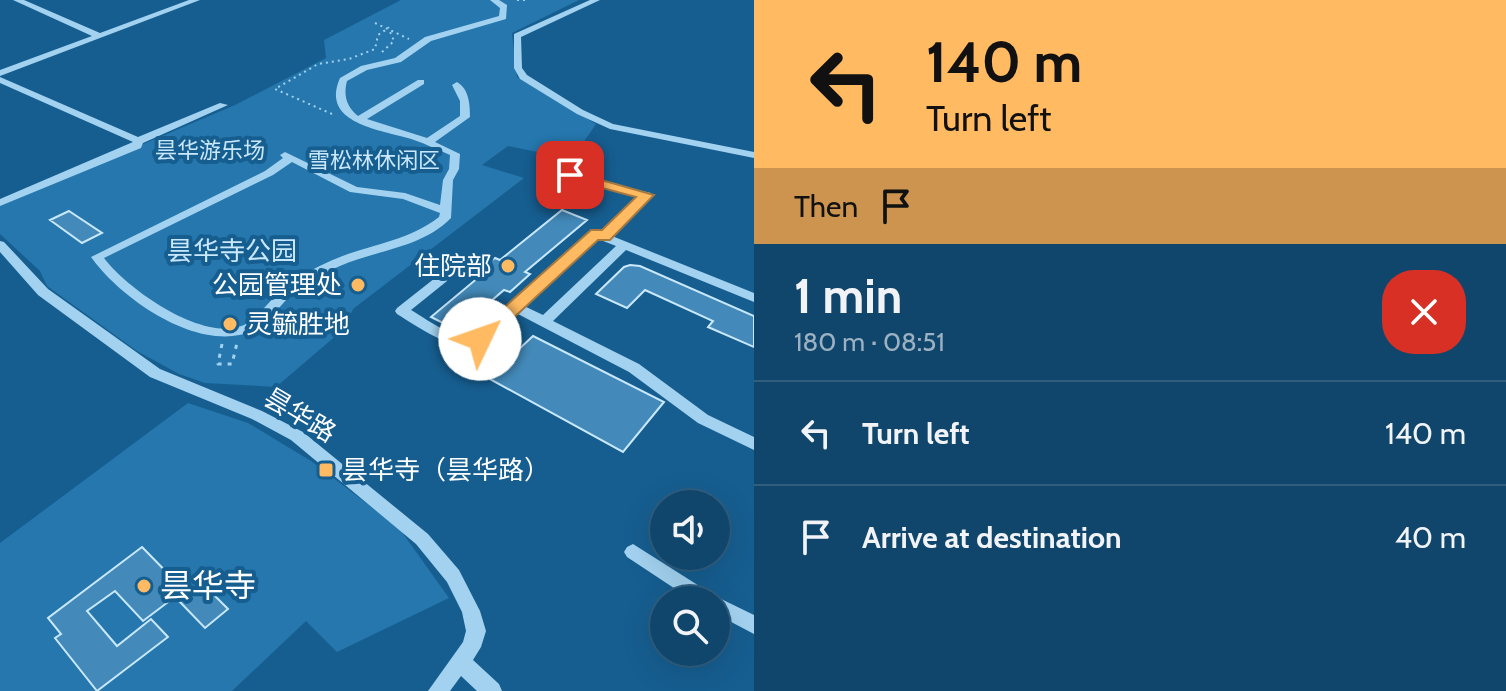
<!DOCTYPE html>
<html lang="en">
<head>
<meta charset="utf-8">
<style>
	:root { --surface:#10466c; --page:#194d72; --text:#f1f3f6; --muted:#9cb1c2; --line:#305e7f }
	body { margin:0; font-family:Cabin,"Noto Sans SC",sans-serif; background:var(--page); color:var(--text); height:100vh; display:flex; flex-direction:column; font-size:30px; white-space:nowrap }
	* { box-sizing:border-box; margin:0 }
	p { font-size:26px; color:var(--muted) }
	.icon { flex:none; width:44px; height:44px; fill:none; stroke:currentColor; stroke-width:2; stroke-linecap:round; stroke-linejoin:round }
	.map { position:relative; flex:1; overflow:hidden }
	.panel { display:flex; flex-direction:column; background:var(--surface); width:752px }
	.panel>* { flex:none }
	.banner { background:#ffba62; color:#111; overflow:hidden }
	.buttons { position:absolute; left:650px; top:490px; display:grid; gap:16px }
	.buttons a { display:grid; place-items:center; width:80px; height:80px; border-radius:50%; background:var(--surface); box-shadow:0 8px 32px #0002,0 0 0 2px var(--line); font-size:40px }
	.pin { position:absolute; display:grid; place-items:center; width:68px; height:68px; color:#fff; margin:-34px; border-radius:16px; box-shadow:0 4px 12px #0006 }
	.me { position:absolute; width:88px; margin:-44px; rotate:48deg; stroke-linejoin:round; filter:drop-shadow(0 0 6px #0008) }
	.turn { display:flex; align-items:center; gap:28px; height:168px; padding:0 40px; font-size:36px }
	.turn .icon { width:104px; height:104px; stroke-width:2.5 }
	.turn b { display:block; font-size:56px; line-height:68px }
	.then { display:flex; align-items:center; height:76px; padding:0 40px; background:#0003; gap:16px; font-size:30px }
	.round { display:grid; place-items:center; flex:none; width:84px; height:84px; border-radius:32px; background:var(--page) }
	.head { display:flex; align-items:center; justify-content:space-between; height:136px; padding:0 40px }
	h1 { font-size:48px; font-weight:700; line-height:60px }
	ul { padding:0; list-style:none }
	li { display:flex; align-items:center; gap:24px; height:104px; padding:0 40px; border-top:2px solid var(--line) }
	li div { flex:1 }
	li b { display:block; font-size:30px }
	li em { font-style:normal }
	main { display:flex; flex:1; min-height:0 }
	.map>svg:first-child { display:block }
	.green { fill:#2577ad }
	.building { fill:#438aba; stroke:#c9e8fc; stroke-width:2 }
	.lines { fill:none; stroke-linecap:round; stroke-linejoin:round }
	.path-far1 { stroke:#a3d2f0; stroke-width:2; stroke-dasharray:2 4; stroke-linecap:butt }
	.path { stroke:#a3d2f0; stroke-width:3; stroke-dasharray:4 6; stroke-linecap:butt }
	.minor { fill:#a3d2f0; fill-rule:evenodd }
	.route { fill:#ffba62; stroke:#a67940; stroke-width:2 }
	.poi-dot { fill:#ffba62; stroke:#165e90; stroke-width:3 }
	.labels { text-anchor:middle; stroke-width:8; stroke-linejoin:round; paint-order:stroke }
	.far-park-label { font-size:22px; fill:#c9e8fc; stroke:#165e90 }
	.park-label { font-size:26px; fill:#c9e8fc; stroke:#165e90 }
	.poi-label { font-size:26px; fill:#fff; stroke:#165e90; text-anchor:end }
	.street-label { font-size:26px; fill:#fff; stroke:#165e90 }
	.near-poi-label { font-size:32px; fill:#fff; stroke:#165e90; text-anchor:start }
</style>
</head>
<body>
<main>
<div class="map">
<svg width="754" height="691" viewBox="0 0 754 691">
	<rect width="100%" height="100%" fill="#165e90"/>
	<path class="green" d="M401 0H579L512 33 517 77 596 124 572 159 508 146 482 165 524 178 353 309 345 328 276 387 205 383 179 374 137 351 47 286 40 271 0 234V205L235 105 326 58 324 40Z
		M188 403 248 423 311 461 399 528 449 598 337 652 306 621 232 691H0V543Z"/>
	<path class="building" d="M562 210 587 220 525 272 530 274 510 292 504 290 457 330 431 317 479 277 473 275 495 258 500 260Z
		M69 211 102 233 82 243 50 220Z
		M630 265 640 266 754 316V347L708 327 713 321 645 290 627 308 596 294 624 267Z
		M533 336 664 402 623 452 488 378Z
		M142 547 184 590 143 621 115 591 87 611 117 646 151 619 168 637 97 691 55 638 61 634 48 618Z
		M203 584 228 609 205 628 180 602Z"/>
	<g class="lines">
		<path class="path-far1" d="M517 0H527
			M375 23 409 39
			M382 52 394 41 388 27
			M332 114 275 89 318 64 349 59 375 49 378 35 387 29"/>
		<path class="path" d="M222 344 218 364H232L237 343"/>
		<path class="minor" d="M13 0H24L100 33 189 0H200L0 76V70L92 36Z
			M490 0H499L507 5 506 19 431 41 401 62 367 70 347 81C343 96 347 107 358 116L418 80H424V84L367 119 427 138 460 116V101L452 85 457 82C469 89 470 104 470 117L435 142 460 154 459 169 453 180 451 218C422 248 376 250 340 266 322 274 303 284 288 298 277 309 267 325 253 331 199 354 121 299 91 257L265 171 283 158 280 155 285 152 357 187 405 193 440 205 443 180 449 169 450 155C438 150 426 144 414 140 384 130 319 125 340 78L361 66 395 58 425 37 499 16 500 8ZM292 162 350 192 403 199 440 213 439 217C406 243 363 245 326 263 309 271 292 280 279 293 268 302 260 315 248 323 208 347 127 289 104 258L273 175Z
			M590 0H600L521 37 522 68 527 75 583 110 613 124 754 152V158L610 129 577 114 520 79 514 68V34Z
			M0 77 138 137 220 103 228 105 143 143 141 148 0 206V199L133 142 0 83Z
			M553 165 591 179 651 193V197L612 236 754 293V302L626 250 553 321 639 364 708 415 754 437V450L698 423 629 372 516 313C507 321 498 333 487 339 457 357 422 329 397 314L395 311 397 308 449 267H457L459 270 457 273 411 310C430 321 455 342 477 333L592 231 602 232 639 197 584 184 549 170 548 168ZM598 239 616 246 543 315 524 306Z
			M0 241 4 242 48 289 160 369 262 411 303 432 428 534 459 570 480 611 486 631 481 647 473 660 499 684 502 691H477L461 676 450 691H428L463 642 466 631 462 612 447 582 416 544 291 440 252 419 150 377 38 295 0 252Z
			M633 544 715 596 754 615V634L716 614V600H692L627 557 624 552 627 547Z"/>
	</g>
	<path class="route" d="M570 171 654 195 610 240H598L486 343H473L471 339 473 335 591 230H602L636 197 565 178V172Z"/>
	<g class="poi-dot">
		<circle cx="508" cy="266" r="8"/>
		<circle cx="358" cy="285" r="8"/>
		<circle cx="230" cy="324" r="8"/>
		<rect x="318" y="462" width="16" height="16" rx="4"/>
		<circle cx="144" cy="586" r="8"/>
	</g>
	<g class="labels">
		<g class="far-park-label">
			<text x="210" y="158">昙华游乐场</text>
			<text x="374" y="168">雪松林休闲区</text>
		</g>
		<g class="park-label">
			<text x="232" y="260">昙华寺公园</text>
		</g>
		<g class="poi-label">
			<text x="492" y="275">住院部</text>
			<text x="342" y="294">公园管理处</text>
			<text x="246" y="333" text-anchor="start">灵毓胜地</text>
			<text x="342" y="479" text-anchor="start">昙华寺（昙华路）</text>
		</g>
		<g class="street-label">
			<text transform="translate(300 415) rotate(31)" y="9">昙华路</text>
		</g>
		<g class="near-poi-label">
			<text x="160" y="597">昙华寺</text>
		</g>
	</g>
</svg>
<div class="buttons">
<a><svg class="icon" aria-label="sound" viewBox="0 0 24 24"><path d="M4 9h4l5-4v14l-5-4H4zM17 9q2 3 0 6"/></svg></a>
<a><svg class="icon" aria-label="search" viewBox="0 0 24 24"><circle cx="10" cy="10" r="6"/><path d="M15 15l6 6"/></svg></a>
</div>
<div class="pin" style="left:570px;top:175px;background:#d93025"><svg class="icon" aria-label="arrive" viewBox="0 0 24 24"><path d="M6 21V4h12l-3 4 3 4H6"/></svg></div>
<svg class="me" style="left:480px;top:339px" viewBox="-20 -20 40 40"><circle r="19" fill="#fff"/><path d="M0-13L10 11 0 6-10 11z" fill="#ffba62"/></svg>
</div>
<section class="panel">
<div class="banner">
<div class="turn"><svg class="icon" aria-label="left" viewBox="0 0 24 24"><path d="M17 20v-9H6M10 6l-5 5 5 5"/></svg><div><b>140 m</b>Turn left</div></div>
<div class="then">Then<svg class="icon" aria-label="arrive" viewBox="0 0 24 24"><path d="M6 21V4h12l-3 4 3 4H6"/></svg></div>
</div>
<div class="head"><div><h1>1 min</h1><p>180 m · 08:51</p></div><a class="round" style="background:#d93025;color:#fff"><svg class="icon" aria-label="close" viewBox="0 0 24 24"><path d="M6 6l12 12M18 6L6 18"/></svg></a></div>
<ul>
<li><svg class="icon" aria-label="left" viewBox="0 0 24 24"><path d="M17 20v-9H6M10 6l-5 5 5 5"/></svg><div><b>Turn left</b></div><em>140 m</em></li>
<li><svg class="icon" aria-label="arrive" viewBox="0 0 24 24"><path d="M6 21V4h12l-3 4 3 4H6"/></svg><div><b>Arrive at destination</b></div><em>40 m</em></li>
</ul>
</section>
</main>
</body>
</html>
